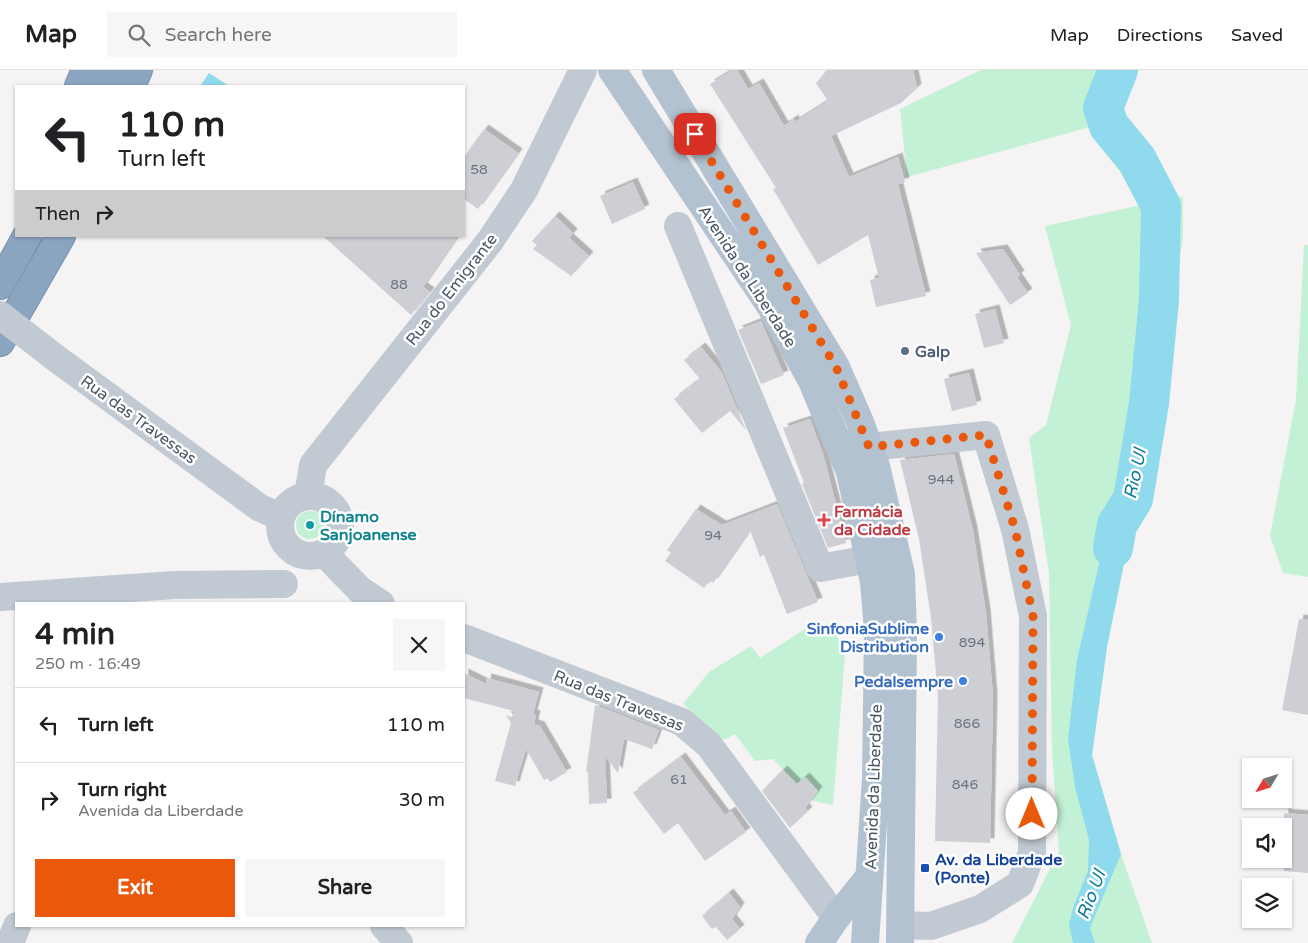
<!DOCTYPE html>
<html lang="en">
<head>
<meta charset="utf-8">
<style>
	:root { --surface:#fff; --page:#f6f6f6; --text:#202124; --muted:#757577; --line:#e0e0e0; --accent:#ea580c }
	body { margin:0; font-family:"Varela Round",sans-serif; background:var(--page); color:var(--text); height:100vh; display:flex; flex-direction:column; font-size:19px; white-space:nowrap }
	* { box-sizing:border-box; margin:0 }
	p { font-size:16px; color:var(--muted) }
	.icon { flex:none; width:28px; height:28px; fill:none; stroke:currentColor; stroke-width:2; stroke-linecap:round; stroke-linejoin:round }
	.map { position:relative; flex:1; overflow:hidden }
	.side { position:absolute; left:15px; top:532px; width:450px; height:325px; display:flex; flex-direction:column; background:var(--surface); border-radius:0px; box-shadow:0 1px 4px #0004 }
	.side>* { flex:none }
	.top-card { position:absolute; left:15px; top:15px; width:450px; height:152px; border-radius:0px; box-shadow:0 1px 4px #0004; background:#fff; color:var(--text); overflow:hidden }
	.needle { width:32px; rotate:232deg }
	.fabs { position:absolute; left:1242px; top:688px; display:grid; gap:10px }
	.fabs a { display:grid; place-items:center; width:50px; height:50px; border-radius:0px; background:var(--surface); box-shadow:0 1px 4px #0004; font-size:25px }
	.pin { position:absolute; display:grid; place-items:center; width:42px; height:42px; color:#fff; margin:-21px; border-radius:10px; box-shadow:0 2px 8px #0006 }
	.me { position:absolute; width:55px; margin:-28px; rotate:0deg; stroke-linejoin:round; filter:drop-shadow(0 0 4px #0008) }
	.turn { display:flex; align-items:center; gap:18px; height:105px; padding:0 20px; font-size:22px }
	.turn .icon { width:65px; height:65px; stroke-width:2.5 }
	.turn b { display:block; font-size:35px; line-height:42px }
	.then { display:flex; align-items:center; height:48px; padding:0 20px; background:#0003; gap:10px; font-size:19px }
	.round { display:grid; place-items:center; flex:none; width:52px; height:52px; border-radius:0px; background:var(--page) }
	.headline { display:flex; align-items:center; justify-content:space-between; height:85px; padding:0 20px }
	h1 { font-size:30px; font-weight:800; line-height:38px }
	.action { display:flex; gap:10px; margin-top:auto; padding:10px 20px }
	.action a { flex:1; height:58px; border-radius:0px; background:var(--accent); color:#fff; font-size:20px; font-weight:800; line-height:58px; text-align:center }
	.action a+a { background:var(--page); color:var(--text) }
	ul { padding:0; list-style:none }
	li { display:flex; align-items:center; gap:15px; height:75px; padding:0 20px; border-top:1px solid var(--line) }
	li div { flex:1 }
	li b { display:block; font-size:19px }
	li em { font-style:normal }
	header { display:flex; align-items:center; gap:30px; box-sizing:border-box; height:70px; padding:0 25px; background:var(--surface); border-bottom:1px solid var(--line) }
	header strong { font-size:24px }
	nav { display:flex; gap:28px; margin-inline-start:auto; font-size:18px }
	.search { width:350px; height:45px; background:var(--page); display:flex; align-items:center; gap:12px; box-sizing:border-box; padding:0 18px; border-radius:0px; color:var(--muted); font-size:19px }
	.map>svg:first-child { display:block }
	.green { fill:#c3f1d5 }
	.water { fill:#90daee }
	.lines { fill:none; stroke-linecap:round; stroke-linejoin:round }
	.river { stroke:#90daee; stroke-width:40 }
	.building { fill:#cdcfd5; filter:url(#shadow) }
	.highway-casing { stroke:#7690ad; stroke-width:30 }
	.minor { stroke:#c1cad2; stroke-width:28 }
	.major { stroke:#b3c2d1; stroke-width:28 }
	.highway { stroke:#8ba5c1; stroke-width:28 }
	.minor-bridge { stroke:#c1cad2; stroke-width:28 }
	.route { stroke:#ea580c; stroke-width:9; stroke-dasharray:0 16.2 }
	.service-dot { fill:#5c6f8a; stroke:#fff; stroke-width:2 }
	.health-dot { fill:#e0444e; stroke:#fff; stroke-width:2 }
	.culture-dot { fill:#0f9aa8; stroke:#fff; stroke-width:2 }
	.shop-dot { fill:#3f7fe0; stroke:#fff; stroke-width:2 }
	.transit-dot { fill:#1a4fb4; stroke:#fff; stroke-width:2 }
	.labels { text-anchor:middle; stroke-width:5; stroke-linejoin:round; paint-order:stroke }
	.number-label { font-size:14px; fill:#6b747e }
	.street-label { font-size:16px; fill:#4a5661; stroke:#fff }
	.service-label { font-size:16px; font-weight:bold; fill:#4e5e75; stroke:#fff; text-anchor:start }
	.health-label { font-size:16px; font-weight:bold; fill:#be3a42; stroke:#fff; text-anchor:start }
	.culture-label { font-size:16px; font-weight:bold; fill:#0d838f; stroke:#fff; text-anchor:start }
	.shop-label { font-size:16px; font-weight:bold; fill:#366cbe; stroke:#fff; text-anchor:end }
	.transit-label { font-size:16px; font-weight:bold; fill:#164399; stroke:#fff; text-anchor:start }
	.water-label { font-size:18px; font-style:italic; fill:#0c7c9b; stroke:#fff }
</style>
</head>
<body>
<header>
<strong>Map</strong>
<div class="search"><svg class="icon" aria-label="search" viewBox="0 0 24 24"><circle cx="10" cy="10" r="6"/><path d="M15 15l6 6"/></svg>Search here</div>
<nav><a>Map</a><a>Directions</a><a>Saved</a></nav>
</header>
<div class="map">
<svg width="1308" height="873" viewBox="0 0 1308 873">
	<defs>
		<filter id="shadow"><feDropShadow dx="4.5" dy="-4.5" stdDeviation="0" flood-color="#0004"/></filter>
	</defs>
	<rect width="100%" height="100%" fill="#f5f3f3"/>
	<path class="green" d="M981 0H1106L1091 32 1094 56 907 107 900 39Z
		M1183 126V165L1172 251 1107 577 1092 685 1121 784 1152 873H1012L1059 781 1052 681 1049 503 1029 368 1046 355 1071 255 1045 156Z
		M1304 175H1308V507L1283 503 1270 466 1296 330Z
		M296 455a14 14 0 1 1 28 0a14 14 0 1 1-28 0Z
		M831 552 845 585 833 735 813 731 811 729 818 721 805 707 797 714 773 689 755 691 735 664 724 670 683 634 709 602 751 576 760 588 805 559Z"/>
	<path class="water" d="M209 3 229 16H200Z
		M1133 429 1137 430 1107 577 1092 685 1121 784 1090 858 1095 873H1073L1069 855 1073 838 1088 801 1089 770 1075 717 1068 669 1077 590 1112 437Z"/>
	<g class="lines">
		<path class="river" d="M1113 478 1117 455 1133 429 1149 333 1159 230 1161 136 1137 90 1109 56 1103 38 1118 0"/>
	</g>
	<path class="building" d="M733 0H737L748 19 759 13 784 56 794 49 795 52 828 31 816 13 827 0H913L917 18 901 33 831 66 849 107 898 87 905 112 898 114 926 226 876 237 870 210 879 208 868 165 818 195 773 119 776 118 710 14Z
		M484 59 518 83 478 139 464 129V87Z
		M633 112 645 139 612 154 600 126Z
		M555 146 573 163 569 168 589 186 571 206 533 179 537 175 532 171Z
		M323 166H458L423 217 430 222 411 245Z
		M1003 179 1020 205 1017 207 1028 223 1010 235 976 183Z
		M995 239 1004 273 984 278 975 244Z
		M761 251 784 305 761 314 738 260Z
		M701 277 722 303 746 360 730 341 702 363 674 329 700 309 684 290Z
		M969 303 977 335 952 341 944 309Z
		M810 349 823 384 846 473 828 478 802 414 804 413 783 358Z
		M954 384 973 461 986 543 993 627 990 773 935 771 938 626 931 548 919 469 900 390Z
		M777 434 818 532 787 544 764 485 760 487 750 460 713 513 710 510 704 518 665 491 671 483 667 480 696 439 722 455Z
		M1299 549 1308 550V645L1282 640Z
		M464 603 486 614 487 608 539 622 533 644 536 645 534 654 540 656 567 702 550 712 548 708 544 710 526 679 515 716 495 711 511 653 506 645 512 647 514 641 464 628Z
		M595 635 659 660 652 679 624 669 618 703 605 686 607 733 589 734 588 701 586 703Z
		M681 687 725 745 731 741 746 762 705 791 678 753 664 764 633 723Z
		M783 700 797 714 805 707 818 721 805 738 808 741 790 758 762 721Z
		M1284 743 1308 745V803L1284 801Z
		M729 823 740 837 732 849 740 859 727 870 716 857 712 859 702 846Z"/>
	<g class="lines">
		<g class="highway-casing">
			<path id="highway" d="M79 16 86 0
				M101 16 109 0
				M131 16 138 0
				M0 215 27 166
				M0 272 61 166"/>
		</g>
		<path class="minor" d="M678 156 820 498 869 489
			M57 289 260 438 281 447
			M869 377 986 365 1015 459 1033 546 1032 783 1020 814 980 839 931 856 901 855
			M308 426 313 395 490 171 524 120 583 0
			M280 456a30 30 0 1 1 60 0a30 30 0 1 1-60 0Z
			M324 483 360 520 381 534
			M0 527 174 515 284 514
			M464 568 682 652 709 675 836 848
			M384 856 399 873
			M10 873 17 856"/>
		<path class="major" d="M612 0 771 237 812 311 850 402 874 512 878 560 876 708 865 873
			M656 0 836 297 860 352 876 396 901 504 903 562 900 873
			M819 873 836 848 869 807"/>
		<use href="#highway" class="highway"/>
		<path class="minor-bridge" d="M0 245 57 289"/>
	</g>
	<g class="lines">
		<path class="route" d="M695 64 836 297 869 377 986 365 1015 459 1033 546 1032 744"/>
	</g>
	<circle class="service-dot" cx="905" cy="281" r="5"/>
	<path class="health-dot" d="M821.5 442.5h5v5h5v5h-5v5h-5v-5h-5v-5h5z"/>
	<circle class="culture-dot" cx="310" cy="455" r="5"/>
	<g class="shop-dot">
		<circle cx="939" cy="567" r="5"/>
		<circle cx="963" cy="611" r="5"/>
	</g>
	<rect class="transit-dot" x="920" y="793" width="10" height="10" rx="2.5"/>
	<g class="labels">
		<g class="number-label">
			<text x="479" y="104">58</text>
			<text x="399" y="219">88</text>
			<text x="941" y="414">944</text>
			<text x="713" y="470">94</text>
			<text x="972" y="577">894</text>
			<text x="967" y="658">866</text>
			<text x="679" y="714">61</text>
			<text x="965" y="719">846</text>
		</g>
		<g class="street-label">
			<text transform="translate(748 206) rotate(57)" y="6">Avenida da Liberdade</text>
			<text transform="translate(451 219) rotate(-52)" y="6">Rua do Emigrante</text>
			<text transform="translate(139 349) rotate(36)" y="6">Rua das Travessas</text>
			<text transform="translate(619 630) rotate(22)" y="6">Rua das Travessas</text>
			<text transform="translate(873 717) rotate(-88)" y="6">Avenida da Liberdade</text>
		</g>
		<g class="service-label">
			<text x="915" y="287">Galp</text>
		</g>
		<g class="health-label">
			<text x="834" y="447">Farmácia<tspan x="834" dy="18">da Cidade</tspan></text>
		</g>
		<g class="culture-label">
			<text x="320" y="452">Dínamo<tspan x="320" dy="18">Sanjoanense</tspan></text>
		</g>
		<g class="shop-label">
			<text x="929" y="564">SinfoniaSublime<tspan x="929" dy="18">Distribution</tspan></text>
			<text x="953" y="617">Pedalsempre</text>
		</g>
		<g class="transit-label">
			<text x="935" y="795">Av. da Liberdade<tspan x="935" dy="18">(Ponte)</tspan></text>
		</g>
		<g class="water-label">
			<text transform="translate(1135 404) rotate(-78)" y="6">Rio Ul</text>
			<text transform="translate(1091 825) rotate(-69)" y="6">Rio Ul</text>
		</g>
	</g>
</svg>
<div class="fabs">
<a><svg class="needle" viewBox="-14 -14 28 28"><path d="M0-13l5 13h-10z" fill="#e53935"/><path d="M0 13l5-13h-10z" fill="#757577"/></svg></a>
<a><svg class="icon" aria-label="sound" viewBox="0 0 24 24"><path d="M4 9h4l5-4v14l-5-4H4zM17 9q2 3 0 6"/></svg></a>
<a><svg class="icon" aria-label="layers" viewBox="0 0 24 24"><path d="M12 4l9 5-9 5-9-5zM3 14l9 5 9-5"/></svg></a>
</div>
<div class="pin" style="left:695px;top:64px;background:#d93025"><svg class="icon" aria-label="arrive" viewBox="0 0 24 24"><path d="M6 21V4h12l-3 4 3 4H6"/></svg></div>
<svg class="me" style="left:1032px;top:744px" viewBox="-20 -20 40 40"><circle r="19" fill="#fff"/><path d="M0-13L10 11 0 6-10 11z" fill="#ea580c"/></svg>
<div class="top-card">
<div class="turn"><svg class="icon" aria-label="left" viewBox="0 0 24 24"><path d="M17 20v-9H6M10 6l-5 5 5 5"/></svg><div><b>110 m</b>Turn left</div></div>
<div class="then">Then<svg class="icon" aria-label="right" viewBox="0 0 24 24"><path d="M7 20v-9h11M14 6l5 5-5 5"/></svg></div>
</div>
<section class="side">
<div class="headline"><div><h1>4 min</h1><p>250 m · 16:49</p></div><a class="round"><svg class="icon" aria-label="close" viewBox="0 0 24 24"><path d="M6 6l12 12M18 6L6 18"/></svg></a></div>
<ul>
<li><svg class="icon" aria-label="left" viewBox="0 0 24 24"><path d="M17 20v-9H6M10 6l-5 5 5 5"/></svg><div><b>Turn left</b></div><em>110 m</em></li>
<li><svg class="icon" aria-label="right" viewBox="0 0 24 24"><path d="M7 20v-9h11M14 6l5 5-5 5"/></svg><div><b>Turn right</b><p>Avenida da Liberdade</p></div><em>30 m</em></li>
</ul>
<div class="action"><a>Exit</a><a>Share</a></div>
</section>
</div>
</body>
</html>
